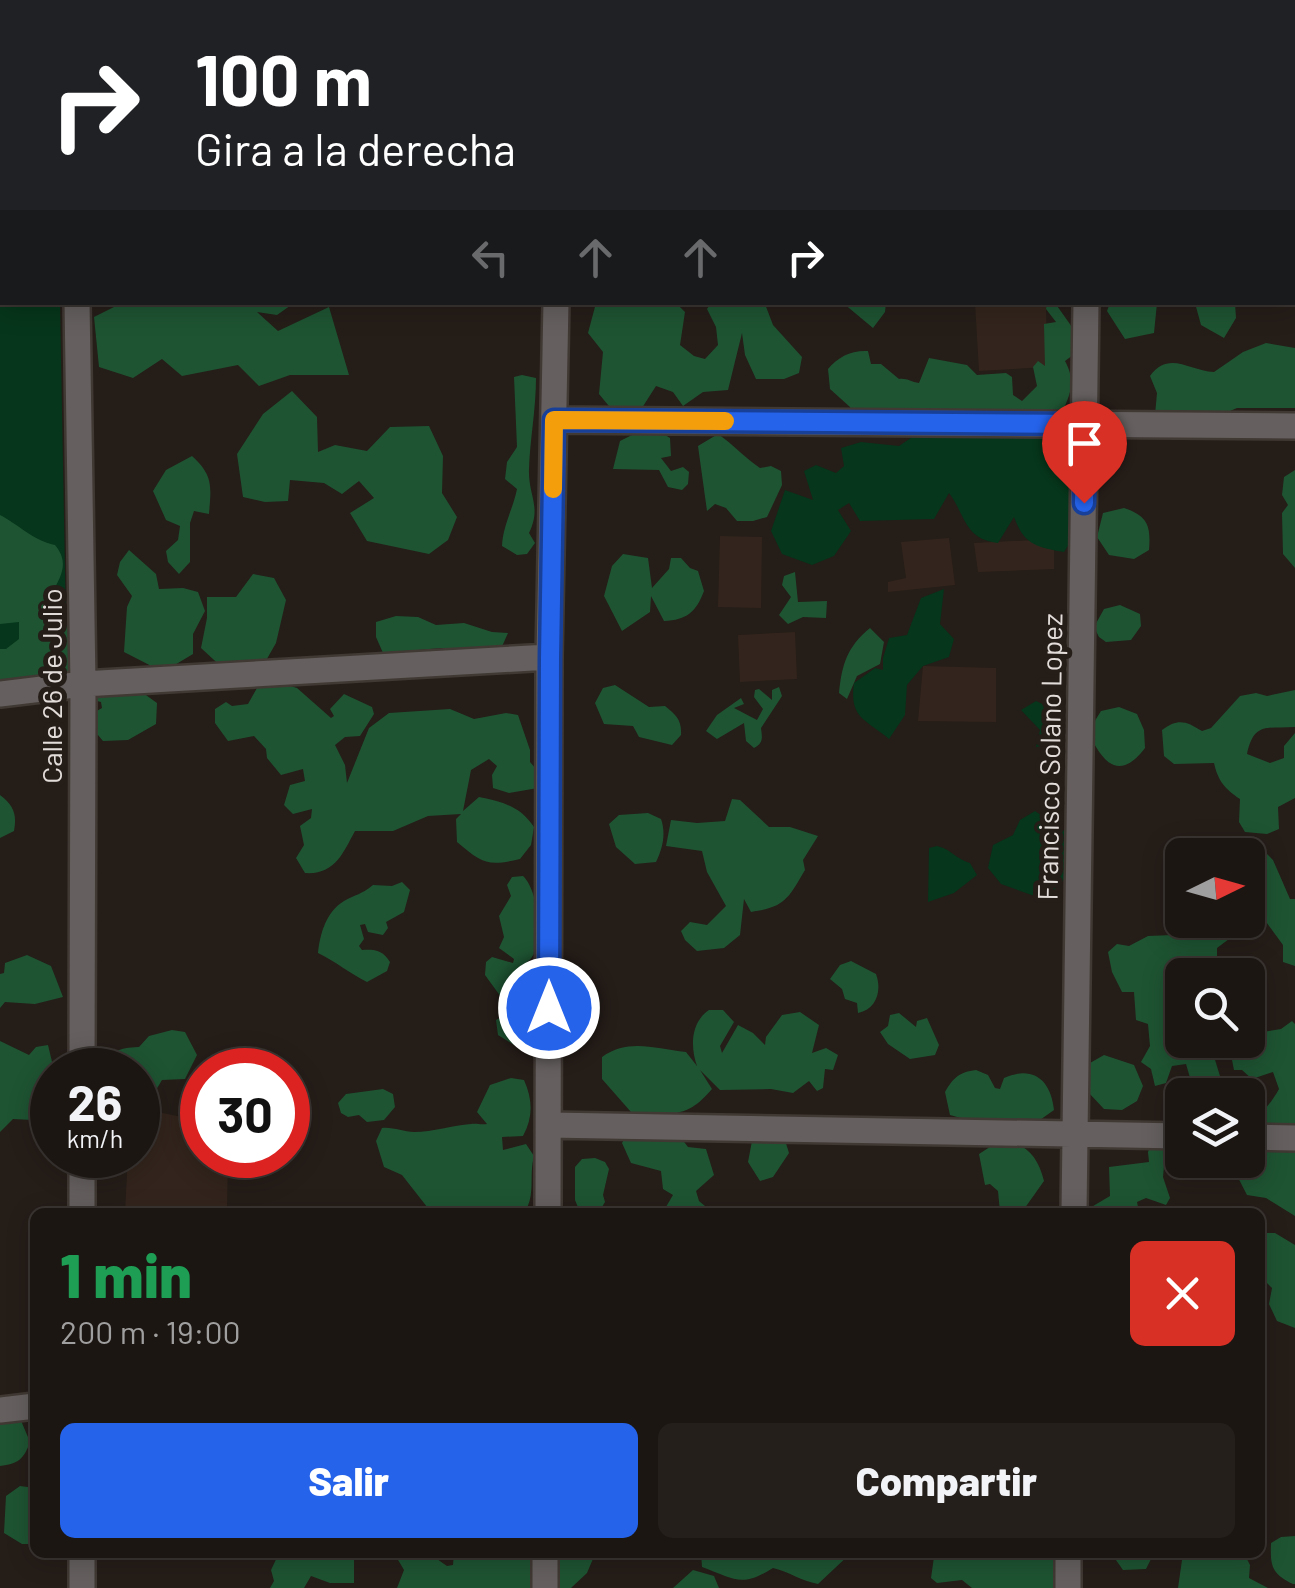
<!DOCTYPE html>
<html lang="es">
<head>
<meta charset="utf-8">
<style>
	:root { --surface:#1c1612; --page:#251f1b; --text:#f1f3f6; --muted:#a09f9f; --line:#3a3532; --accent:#2563eb }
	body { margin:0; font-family:Barlow,sans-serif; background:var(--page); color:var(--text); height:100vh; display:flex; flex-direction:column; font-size:38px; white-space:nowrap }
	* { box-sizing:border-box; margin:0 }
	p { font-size:32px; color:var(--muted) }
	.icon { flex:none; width:55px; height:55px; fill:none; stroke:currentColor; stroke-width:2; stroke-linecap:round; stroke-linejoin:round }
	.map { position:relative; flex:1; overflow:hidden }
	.sheet { position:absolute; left:30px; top:1208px; width:1235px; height:350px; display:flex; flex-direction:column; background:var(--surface); border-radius:15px; box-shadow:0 5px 25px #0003,0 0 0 2px var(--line) }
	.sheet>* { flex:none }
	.guide { position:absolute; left:0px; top:0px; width:1295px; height:305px; box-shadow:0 5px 25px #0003,0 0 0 2px var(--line); background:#202124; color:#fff; overflow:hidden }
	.needle { width:65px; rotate:85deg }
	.controls { position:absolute; left:1165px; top:838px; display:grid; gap:20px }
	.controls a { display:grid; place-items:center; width:100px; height:100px; border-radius:15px; background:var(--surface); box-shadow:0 5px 25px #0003,0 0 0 2px var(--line); font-size:50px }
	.speed { position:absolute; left:30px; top:1048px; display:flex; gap:20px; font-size:50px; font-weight:700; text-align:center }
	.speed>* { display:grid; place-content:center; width:130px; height:130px; border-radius:50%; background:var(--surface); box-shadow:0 5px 25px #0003,0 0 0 2px var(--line); line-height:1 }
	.speed small { font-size:25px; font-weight:400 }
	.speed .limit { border:15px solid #d22; background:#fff; color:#111 }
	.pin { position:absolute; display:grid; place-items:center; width:85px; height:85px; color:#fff; margin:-102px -42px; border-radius:50% 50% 50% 0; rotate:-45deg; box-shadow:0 0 10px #0007 }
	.pin .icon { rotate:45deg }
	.me { position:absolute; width:110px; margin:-55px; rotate:0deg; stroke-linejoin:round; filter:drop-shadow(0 0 8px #0008) }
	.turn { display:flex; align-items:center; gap:35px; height:210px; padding:0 30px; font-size:45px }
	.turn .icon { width:130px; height:130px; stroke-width:2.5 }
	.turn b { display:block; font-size:70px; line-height:85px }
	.lanes { display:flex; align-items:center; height:95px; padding:0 30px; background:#0003; justify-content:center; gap:50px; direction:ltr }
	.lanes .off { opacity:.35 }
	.round { display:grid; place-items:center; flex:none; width:105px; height:105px; border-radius:15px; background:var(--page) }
	.headline { display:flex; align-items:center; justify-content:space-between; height:170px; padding:0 30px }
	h1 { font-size:60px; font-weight:800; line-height:75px; color:#1e9e55 }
	.primary-button { display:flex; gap:20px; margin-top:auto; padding:20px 30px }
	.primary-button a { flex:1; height:115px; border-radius:15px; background:var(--accent); color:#fff; font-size:40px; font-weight:800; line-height:115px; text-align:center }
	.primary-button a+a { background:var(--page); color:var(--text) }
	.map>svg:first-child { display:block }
	.built { fill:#33251d }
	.green { fill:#06361b }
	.forest { fill:#1e5432 }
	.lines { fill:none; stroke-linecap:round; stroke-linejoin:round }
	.minor-casing { stroke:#403833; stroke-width:30 }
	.minor { stroke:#65605f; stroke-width:25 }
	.route-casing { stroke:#184099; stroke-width:25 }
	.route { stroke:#2563eb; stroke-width:18 }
	.slow { stroke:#f59e0b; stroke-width:18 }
	.labels { text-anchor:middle; stroke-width:10; stroke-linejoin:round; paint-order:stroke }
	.street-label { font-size:28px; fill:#e3ddda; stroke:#251d18 }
</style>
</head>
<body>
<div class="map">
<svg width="1295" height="1588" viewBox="0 0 1295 1588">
	<rect width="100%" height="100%" fill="#251d18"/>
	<path class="built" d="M975 303H1046L1047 367 979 371Z
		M720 536 762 537 761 608 718 607Z
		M949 538 955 585 888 592V582L906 578 901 542Z
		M1054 539V569L978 572 974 543Z
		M795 632 797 679 740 682 738 635Z
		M923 666 996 668V722L918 721Z
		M138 1108 202 1121V1155H228L227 1212H125L128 1155H138Z"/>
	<path class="green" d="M0 0H54L2 2V302L60 303 67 680 0 682Z
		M921 431 1045 436C1075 473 1093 509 1064 552 1037 547 1024 545 1014 517L998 543C964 539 966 516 949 493L934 519 860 521 849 503 838 510 851 531 834 556 812 565 782 554 771 531 785 490 813 500 804 471 816 465 836 473 844 466 841 448 861 442 899 446Z
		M944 589 940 624 954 639 949 657 923 666 907 685 905 715 889 739C865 719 849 718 854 683L875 668 883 670V658L889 638 907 635 921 598Z
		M1036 701 1060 712 1065 727 1062 742 1036 747 1040 730 1021 710Z
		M1035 811 1072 836C1072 869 1071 882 1040 898L1001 884 988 868 993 845 1013 835 1020 820Z
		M937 846C951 849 956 859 970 863L977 875 954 893 928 902 929 848Z"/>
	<path class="forest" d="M1295 0V164L1293 165 1292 2Z
		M122 303H294L277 315 257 312 278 331 329 307 349 375H290L259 386 238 365 182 376 162 359 133 378 99 367 94 317Z
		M596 303H645L648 306 655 303H676L685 312 680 345 694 356 705 359 718 345 716 327 707 309 711 303 765 304 773 325 802 357 799 373 784 379H756L745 355 742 333 728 390 703 392 683 406 673 392 656 386 640 411H613L599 394 603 352 588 333Z
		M843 303H886L885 312 873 328Z
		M1047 303H1055L1072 327 1078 344 1073 355 1065 361C1078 385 1068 397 1059 420L956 417 928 410 853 417 850 407 830 389 828 369C838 357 851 350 868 351L871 364H881L899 379C907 378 911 382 919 383L929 358 967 365 977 375 1006 373 1012 377 1013 395 1022 401 1037 386 1033 367 1038 361 1045 366 1044 324 1056 322 1046 309Z
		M1110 303H1157L1154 333 1125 339 1107 311Z
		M1195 303H1235L1236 318 1224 338 1201 325Z
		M1266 343 1295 348V408H1237L1214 418 1155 415 1157 393 1150 376C1169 350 1189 371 1214 372L1243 352Z
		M522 375 536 378C536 409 530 439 529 469 528 496 542 506 529 533L535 543 527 554 517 555 502 546C503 525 513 509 517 489L505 479 507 462 517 447 514 377Z
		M292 391 317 417 318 452 335 445 367 451 390 427 429 426 443 456 442 493 457 517 448 540 429 554 367 541 350 513 374 498 359 481 342 494 324 483 290 480 288 501 265 502 243 497 237 454 263 414Z
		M657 430 670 438 671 456 661 458 671 471 683 467 689 472 688 484 682 490 668 487 659 470 613 469 620 441 638 432Z
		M718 434C734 445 745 458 760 468L771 466 781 471 782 485 767 517 753 521H737L726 508 715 504 707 511 698 446Z
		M192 456C214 476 211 487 209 514L194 511 190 523V562L179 574 168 562 166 551 178 540 180 526 166 520 153 491 166 470Z
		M1295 470V568L1283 554 1282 513 1288 505 1282 495 1284 477Z
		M1124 508C1148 516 1151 526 1149 550L1134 559 1109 555 1097 537 1103 513Z
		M0 515C21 526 32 540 55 545 69 562 62 575 52 593 59 616 62 625 84 636L87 663 67 680 0 690V649H6L19 639V622L0 624Z
		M129 550 156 574 159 589 183 588 198 592 205 611 193 634V654L163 672 124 652 127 607 132 596 117 575 120 562Z
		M623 554 648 558 652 588 669 569 671 558H681L690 568 698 571 704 591C696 612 687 620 664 621L651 596 650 612 622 631 604 596 612 566Z
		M795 572 798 602 827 601 826 618 803 617 788 624 779 615 791 597 782 585 784 576Z
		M253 574 274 578 286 600 276 643 264 664 226 671 201 648 207 618V597H236Z
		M1120 605 1140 614 1141 626 1131 640 1106 642 1099 637 1094 627 1104 609Z
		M396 616 418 617 436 625 464 623 492 632 508 633 500 651 468 659 442 648 383 653 376 637V622Z
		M870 628 884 642 880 664 857 676 847 699 839 693C842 664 847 647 870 628Z
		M101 683 132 685 157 703 156 724 128 740 103 741 98 735 86 734 84 718 102 708 101 702 93 700Z
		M287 685 297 688 331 718 334 716 330 709 344 694 372 707 374 714 360 736 345 737 335 745 345 765 347 783 369 728 389 713 450 709 474 719 506 713 518 715 530 750V762L537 770 538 788 509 793 493 788 492 775 497 766 489 759 471 770 463 811 479 797C503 802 520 806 534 827L531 845 520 859C487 867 482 863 457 842L456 819 461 814 428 816 393 831H355C343 853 335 875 305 873L296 858 304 845 300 826 311 818 312 809 293 814 284 805 290 785 305 781 303 769 281 775 267 758 266 749 254 736 228 741 215 723V709L226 702 232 706 248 704 257 688Z
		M615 685 649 707 665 706C676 715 682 720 681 735L672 745 639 737 633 726 604 724 595 703 603 688Z
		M779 687 782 696 761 728C762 737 764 743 754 748L746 741 744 723 717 739 706 731 717 715 741 698 744 704 734 708 757 720 763 709 754 697 755 690 759 689 772 700V690Z
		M1295 690V727C1268 729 1254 721 1247 754L1270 763 1284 758V746L1295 733V798L1278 807 1279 829 1267 834 1245 832 1239 822 1240 799C1225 789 1218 781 1214 763L1174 764 1164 756 1162 730C1178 718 1186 721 1202 731L1211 728 1240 696 1256 693 1267 696Z
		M1119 707 1137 714 1144 730 1145 748C1119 782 1103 763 1088 732L1101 711Z
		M0 795C14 806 17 814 14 831L0 838Z
		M732 799 740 800 769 827H790L818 836 803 860 805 870C788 899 785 907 751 912L744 899 740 935 724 948 697 951 685 940 681 931 690 922 707 925 726 906 707 872 702 851 666 846 671 820 697 823 725 821Z
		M648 813 661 819C666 833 663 848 656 862L635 864 616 847 609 824 619 815Z
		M1250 837 1273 860 1290 899H1295V966L1283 962V945L1261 915 1217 948V975H1182V1040H1209L1223 1086 1210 1091 1193 1088 1186 1064 1172 1066 1166 1083 1155 1086 1151 1069 1141 1062 1150 1046 1148 1024 1136 1020 1134 992H1122L1112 972 1108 952 1117 944 1129 946 1148 936 1197 934 1205 928 1208 920H1248V855H1232L1237 838Z
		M523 876C538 890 544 939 532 957 529 962 523 964 519 968V982L534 985 552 996 538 1046 519 1048 498 1035 496 1020 511 1011 485 975 486 962 492 957 513 963 514 959 499 948 504 937 499 916 511 896 507 885 512 877Z
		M402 882 410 890 404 912 386 922 388 928 383 935 368 932 365 924 360 925 364 939 359 946 362 950C374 949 383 950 390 962L387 971 367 982C349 973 335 961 318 953 320 934 326 912 344 901 356 894 361 895 373 885L392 886Z
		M27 955 51 966 63 997 35 1004 5 1002 0 1008V974L4 973 5 963Z
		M851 961 876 974C882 990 877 1009 858 1013L857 1003 845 999 842 989 830 979 840 965Z
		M709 1010H723L734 1022 720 1046 722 1053 738 1025 753 1033 765 1045 766 1037 782 1015 800 1012 819 1025 812 1053 826 1048 838 1055 833 1070 825 1069 823 1088 817 1091 809 1081 793 1093 771 1089 720 1090 700 1070 712 1089C683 1123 673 1108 638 1120L602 1079V1057C629 1038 655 1049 686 1052L697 1066C690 1046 691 1022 709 1010Z
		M899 1013 916 1027 917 1021 927 1018 939 1045 935 1055 910 1059 888 1044 880 1032 888 1026 890 1015Z
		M1292 1021 1295 1024V1216L1266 1198 1247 1195 1231 1164 1233 1160H1248C1248 1105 1258 1127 1279 1089L1273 1072 1252 1079 1242 1070H1234L1231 1055 1251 1034 1281 1029Z
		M172 1030 185 1032 197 1055 185 1079 162 1080 153 1095 138 1105V1070H105C113 1050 117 1048 139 1047L149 1036Z
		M0 1041 29 1055 36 1047 48 1045 54 1070 52 1147 32 1120 13 1119 0 1132Z
		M1104 1055 1134 1065 1143 1086 1137 1101 1122 1110 1104 1109 1088 1092 1090 1063Z
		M976 1070 988 1075 995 1088 1000 1089 1004 1078C1033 1065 1051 1080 1054 1110L1030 1127 986 1125 950 1115 945 1092C953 1078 959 1072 976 1070Z
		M511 1078 524 1080C533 1100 533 1118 523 1136L502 1137 503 1150 526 1144 534 1156C529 1175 535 1191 527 1208L530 1212H431L402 1175 384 1167 376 1141 382 1128C394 1127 403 1132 414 1132 433 1132 453 1125 471 1124 476 1123 481 1125 487 1124L477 1112 490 1085Z
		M383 1089 393 1094 395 1107 384 1120 367 1122 359 1115 348 1117 341 1113 338 1103 346 1094Z
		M1171 1122 1182 1132V1160H1197L1196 1163 1164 1166 1163 1177 1170 1198 1166 1205 1146 1198 1137 1202 1139 1212H1083L1110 1196 1109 1167 1149 1162 1148 1152 1160 1123Z
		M678 1134 688 1147 706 1149 714 1175 696 1191 699 1201 712 1212H663L673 1195 663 1189 661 1171 631 1163 622 1143 626 1136Z
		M784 1137 789 1153 773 1177 760 1181 748 1162 752 1141Z
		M999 1141C1025 1141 1038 1156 1044 1181L1022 1212H1000L998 1191 990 1184 985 1185 979 1154Z
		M595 1158 605 1162 609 1169 603 1195 605 1202 599 1212H580L575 1200V1167L582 1159Z
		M1260 1233H1275L1295 1245V1328L1277 1321 1269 1304 1272 1288 1260 1276Z
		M0 1410 17 1411 30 1442C24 1459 18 1464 0 1466Z
		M20 1486 35 1488V1551L30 1544H22L4 1533 6 1496Z
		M1295 1536V1584H1293C1272 1574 1270 1566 1271 1543L1281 1537Z
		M961 1552 1042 1553 1043 1557 1057 1561 1061 1588H972L962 1580 937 1583 931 1578 934 1557 938 1553 960 1556Z
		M279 1553H351L354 1559V1583H330L311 1576 304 1588H270L274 1581 271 1570Z
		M394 1553H435L437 1559 447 1566 453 1565 454 1553 595 1554 587 1573 571 1588H397L404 1570Z
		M701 1553V1552L851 1553 818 1584C801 1581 790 1572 773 1568 741 1588 735 1579 702 1567Z
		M1111 1553H1154L1146 1569 1123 1570Z
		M1183 1553H1244L1250 1565 1249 1578 1268 1588H1178Z
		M693 1570 714 1576 719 1588H673Z"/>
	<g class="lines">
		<g class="minor-casing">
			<path id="minor" d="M73 0V2
				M559 2V0
				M1091 2V0
				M77 302 83 684 82 1070
				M554 420 1295 426
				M0 694 83 684 549 657
				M549 1125 1182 1136
				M1248 1137 1295 1138
				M82 1212V1155
				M548 1212 549 657 556 302
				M1074 1212 1086 302
				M0 1410 35 1406
				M82 1552V1588
				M545 1588V1552
				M1068 1588V1552"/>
		</g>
		<use href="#minor" class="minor"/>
	</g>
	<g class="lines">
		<g class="route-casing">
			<path id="route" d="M549 1008 550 658 554 420 1085 424 1084 503"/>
		</g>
		<use href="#route" class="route"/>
		<path class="slow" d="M553 489 554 420 725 421"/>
	</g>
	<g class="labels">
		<g class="street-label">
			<text transform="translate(52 686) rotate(-90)" y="10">Calle 26 de Julio</text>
			<text transform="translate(1050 757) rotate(-89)" y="10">Francisco Solano Lopez</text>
		</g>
	</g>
</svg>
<div class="controls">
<a><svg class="needle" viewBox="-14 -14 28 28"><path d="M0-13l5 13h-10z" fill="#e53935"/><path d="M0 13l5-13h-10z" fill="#a09f9f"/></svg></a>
<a><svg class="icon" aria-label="search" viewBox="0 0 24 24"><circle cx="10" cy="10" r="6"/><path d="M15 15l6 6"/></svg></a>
<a><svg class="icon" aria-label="layers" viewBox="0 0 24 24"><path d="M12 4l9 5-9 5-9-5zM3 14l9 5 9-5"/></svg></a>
</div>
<div class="speed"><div>26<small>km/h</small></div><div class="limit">30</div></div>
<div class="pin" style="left:1084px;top:503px;background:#d93025"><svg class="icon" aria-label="arrive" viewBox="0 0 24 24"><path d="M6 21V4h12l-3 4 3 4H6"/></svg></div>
<svg class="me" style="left:549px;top:1008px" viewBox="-20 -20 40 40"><circle r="17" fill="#2563eb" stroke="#fff" stroke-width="3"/><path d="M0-11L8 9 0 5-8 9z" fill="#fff"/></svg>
<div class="guide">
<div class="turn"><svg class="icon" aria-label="right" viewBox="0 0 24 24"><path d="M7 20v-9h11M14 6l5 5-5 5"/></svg><div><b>100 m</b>Gira a la derecha</div></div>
<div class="lanes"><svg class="icon off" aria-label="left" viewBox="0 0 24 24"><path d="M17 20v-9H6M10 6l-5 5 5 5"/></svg><svg class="icon off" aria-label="ahead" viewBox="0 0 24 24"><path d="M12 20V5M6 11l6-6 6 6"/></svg><svg class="icon off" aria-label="ahead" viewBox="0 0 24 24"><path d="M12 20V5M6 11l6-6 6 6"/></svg><svg class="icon" aria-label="right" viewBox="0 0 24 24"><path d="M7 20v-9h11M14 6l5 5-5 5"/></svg></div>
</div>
<section class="sheet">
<div class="headline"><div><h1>1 min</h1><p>200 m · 19:00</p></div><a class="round" style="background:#d93025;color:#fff"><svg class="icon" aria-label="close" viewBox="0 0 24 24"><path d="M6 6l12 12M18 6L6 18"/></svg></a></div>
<div class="primary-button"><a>Salir</a><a>Compartir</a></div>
</section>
</div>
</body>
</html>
